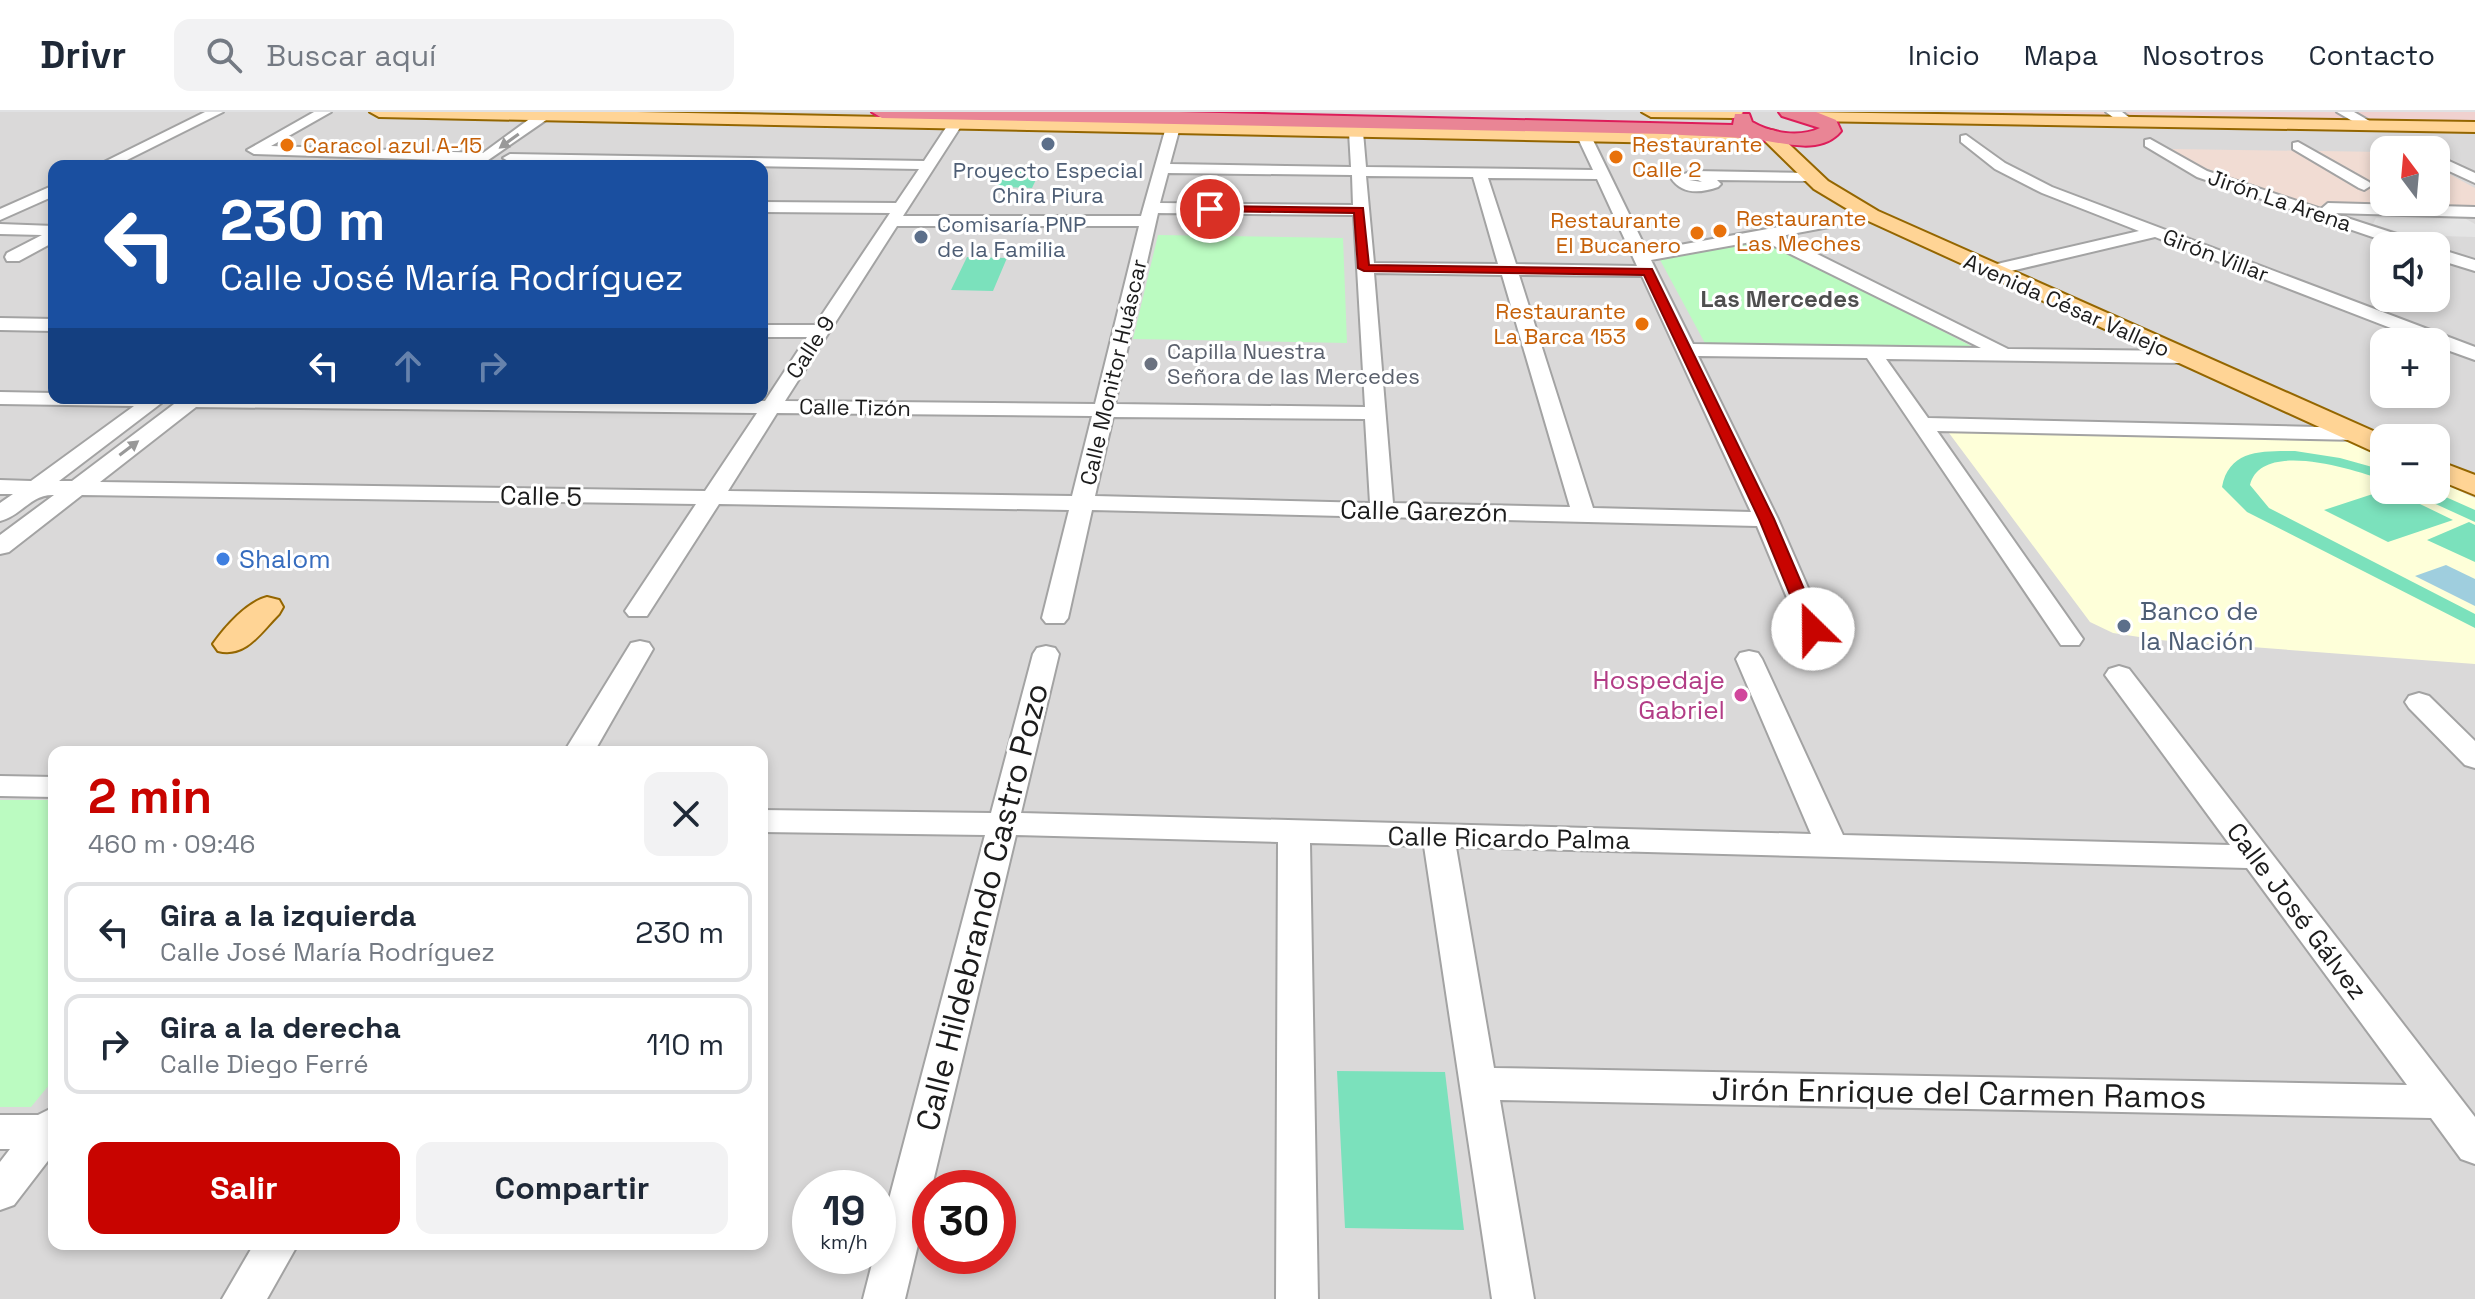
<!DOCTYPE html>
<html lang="es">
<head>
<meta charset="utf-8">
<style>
	:root { --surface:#fff; --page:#f2f2f3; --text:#1f2937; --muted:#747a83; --line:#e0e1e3; --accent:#c80400 }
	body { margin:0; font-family:"Space Grotesk",sans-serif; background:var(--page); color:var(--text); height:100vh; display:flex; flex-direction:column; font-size:30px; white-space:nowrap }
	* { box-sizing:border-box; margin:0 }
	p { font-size:26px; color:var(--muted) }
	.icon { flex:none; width:44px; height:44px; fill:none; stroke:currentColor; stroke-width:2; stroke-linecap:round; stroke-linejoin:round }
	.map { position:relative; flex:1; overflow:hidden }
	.drawer { position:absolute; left:48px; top:634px; width:720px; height:504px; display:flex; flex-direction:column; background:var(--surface); border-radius:16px; box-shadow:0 4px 12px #0003 }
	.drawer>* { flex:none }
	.hud { position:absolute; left:48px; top:48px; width:720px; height:244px; border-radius:16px; box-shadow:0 4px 12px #0003; background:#1a4fa0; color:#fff; overflow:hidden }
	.needle { width:52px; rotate:344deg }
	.buttons { position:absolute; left:2370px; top:24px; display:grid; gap:16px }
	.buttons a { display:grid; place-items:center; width:80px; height:80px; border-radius:16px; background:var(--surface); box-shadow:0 4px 12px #0003; font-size:40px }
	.speed { position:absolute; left:792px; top:1058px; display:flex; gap:16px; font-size:40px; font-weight:700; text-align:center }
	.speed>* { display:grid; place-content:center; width:104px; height:104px; border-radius:50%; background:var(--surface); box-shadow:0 4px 12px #0003; line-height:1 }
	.speed small { font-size:20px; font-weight:400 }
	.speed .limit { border:12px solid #d22; background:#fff; color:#111 }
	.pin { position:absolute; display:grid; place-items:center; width:68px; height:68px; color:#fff; margin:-34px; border:4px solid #fff; border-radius:50%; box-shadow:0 2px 8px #0007 }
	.me { position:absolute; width:88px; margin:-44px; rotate:337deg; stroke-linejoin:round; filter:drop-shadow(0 0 6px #0008) }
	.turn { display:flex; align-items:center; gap:28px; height:168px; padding:0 40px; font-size:36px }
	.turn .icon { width:104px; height:104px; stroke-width:2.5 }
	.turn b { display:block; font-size:56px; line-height:68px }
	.lanes { display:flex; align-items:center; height:76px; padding:0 40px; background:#0003; justify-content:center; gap:40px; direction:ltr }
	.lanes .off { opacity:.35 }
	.round { display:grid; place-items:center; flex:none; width:84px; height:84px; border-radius:16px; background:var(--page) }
	.head { display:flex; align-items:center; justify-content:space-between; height:136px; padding:0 40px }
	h1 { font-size:48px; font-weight:800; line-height:60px; color:var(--accent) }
	.action { display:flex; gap:16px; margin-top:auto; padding:16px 40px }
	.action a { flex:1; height:92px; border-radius:16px; background:var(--accent); color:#fff; font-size:32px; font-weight:800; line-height:92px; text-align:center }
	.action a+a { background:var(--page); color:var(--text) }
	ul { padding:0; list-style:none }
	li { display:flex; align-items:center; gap:24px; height:100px; margin:0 16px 12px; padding:0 24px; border:4px solid var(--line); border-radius:16px }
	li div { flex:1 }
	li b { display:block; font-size:30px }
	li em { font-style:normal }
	header { display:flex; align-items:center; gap:48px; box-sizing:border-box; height:112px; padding:0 40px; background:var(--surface); border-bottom:2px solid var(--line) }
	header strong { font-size:38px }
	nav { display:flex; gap:44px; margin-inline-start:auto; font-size:28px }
	.search { width:560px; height:72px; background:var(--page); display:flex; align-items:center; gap:20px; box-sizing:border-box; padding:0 28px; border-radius:16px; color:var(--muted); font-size:30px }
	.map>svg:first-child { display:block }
	.residential { fill:#dad9d9; fill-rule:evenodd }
	.commercial { fill:#f0d1cf }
	.education { fill:#feffd9 }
	.military { fill:#f1dcd3 }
	.park { fill:#bbfbc1 }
	.pitch { fill:#7be1bc }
	.parking { fill:#e4e4e4 }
	.water { fill:#9fcede }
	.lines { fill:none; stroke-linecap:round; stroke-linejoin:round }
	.minor-casing { stroke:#a3a3a3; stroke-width:4 }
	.major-casing { stroke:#946600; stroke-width:4 }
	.highway-casing { stroke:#dd1d5a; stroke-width:4 }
	.minor { fill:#fff; fill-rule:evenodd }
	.major { fill:#ffd495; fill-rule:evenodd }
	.highway { fill:#e98595; fill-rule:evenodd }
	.oneway { fill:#999 }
	.route { fill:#c80400; stroke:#820300; stroke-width:2 }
	.service-dot { fill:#5c6f8a; stroke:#fff; stroke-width:3 }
	.food-dot { fill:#e8710a; stroke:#fff; stroke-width:3 }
	.worship-dot { fill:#6b7280; stroke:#fff; stroke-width:3 }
	.shop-dot { fill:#3f7fe0; stroke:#fff; stroke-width:3 }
	.hotel-dot { fill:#d1479c; stroke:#fff; stroke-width:3 }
	.labels { text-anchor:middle; stroke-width:6; stroke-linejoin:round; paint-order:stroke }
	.far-food-label { font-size:22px; fill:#c56008; stroke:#fff; text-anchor:start }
	.far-service-label { font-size:22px; fill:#4e5e75; stroke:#fff }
	.far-street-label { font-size:22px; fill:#1c1c1c; stroke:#fff }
	.far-worship-label { font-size:22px; fill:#5b616d; stroke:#fff; text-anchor:start }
	.far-neighbourhood-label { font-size:24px; font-weight:bold; fill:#4f4f4f; stroke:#fff }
	.street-label { font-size:26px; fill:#1c1c1c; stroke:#fff }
	.shop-label { font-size:26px; fill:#366cbe; stroke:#fff; text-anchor:start }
	.service-label { font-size:26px; fill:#4e5e75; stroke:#fff; text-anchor:start }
	.hotel-label { font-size:26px; fill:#b23c85; stroke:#fff; text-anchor:end }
	.near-street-label { font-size:32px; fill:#1c1c1c; stroke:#fff }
</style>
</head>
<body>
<header>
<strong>Drivr</strong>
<div class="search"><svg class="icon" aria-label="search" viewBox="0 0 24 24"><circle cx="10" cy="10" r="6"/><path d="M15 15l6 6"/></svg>Buscar aquí</div>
<nav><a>Inicio</a><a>Mapa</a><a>Nosotros</a><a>Contacto</a></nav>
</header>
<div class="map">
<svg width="2475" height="1187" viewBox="0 0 2475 1187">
	<rect width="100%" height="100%" fill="#eeeae1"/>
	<path class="residential" d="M0 0H1889L2475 13V1187H0ZM2384 38H2436V90H2384ZM54 54H762V286H54ZM2384 134H2436V186H2384ZM2384 230H2436V282H2384ZM2384 326H2436V378H2384ZM54 640H762V1132H54ZM810 1076H878V1144H810ZM930 1076H998V1144H930Z"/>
	<path class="commercial" d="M1924 0H2475V13L2133 7Z"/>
	<path class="education" d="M1946 317 2344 325 2384 344V378H2436V368L2475 386V552L2159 528 2113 521 2090 510Z"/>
	<path class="military" d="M2171 37 2384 40V90H2436V55L2475 76V98L2307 94 2192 51Z"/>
	<path class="park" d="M1158 123 1343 126 1347 231 1133 227Z
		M1763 126 1971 234 1970 238 1707 235 1659 146Z
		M0 688H54V967L31 995H0Z"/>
	<path class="pitch" d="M1008 55H1042L1032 76 997 75Z
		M967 145 1007 146 993 179 951 178Z
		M2295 339 2340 346 2383 358 2384 368C2354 358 2261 327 2250 373L2269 396 2475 502V516L2247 400 2222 375C2229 337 2263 339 2295 339Z
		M2385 378H2391L2453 408 2388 430 2324 398Z
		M2405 378H2430L2475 398V410Z
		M2469 410 2475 413V450L2427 428Z
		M1337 959 1445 960 1464 1118 1345 1116Z"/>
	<path class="parking" d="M2376 106 2466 107 2475 112V125L2409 123 2373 112Z"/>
	<path class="water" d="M2446 453 2475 467V494L2415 464Z"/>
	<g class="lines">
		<g class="minor-casing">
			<path id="minor" d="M205 0H223L115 54H96Z
				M314 0H331L271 34 483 41 539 0H563L549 6 481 53 474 49 254 42 247 38Z
				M2106 0H2122L2134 9 2122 12Z
				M2337 0H2354L2378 14 2366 17Z
				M956 7 963 11 903 104H1141L1166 15 1173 11 1180 15 1170 52 1351 55 1349 20 1356 16 1363 20 1366 55 1593 58 1577 24 1584 20 1591 24 1647 139 1871 98 1879 103 1877 106 1781 124 2008 237 2184 239 2194 245 2184 251 1886 247 1928 306 2358 316 2369 322 2358 328 1937 319 2083 527 2079 533H2061L1867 246 1698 244 1778 407 1826 517 1822 523H1804L1800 517 1757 414 1092 398 1068 506 1064 511H1046L1042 506 1069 398 719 392 647 504H629L625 499 696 392 82 383 9 440 0 442V423L54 383C31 382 21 404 0 409V391L13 382H0V368L31 369 134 294 0 292V280L54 281V286H168L59 369H72L182 286 765 289 807 225H762V213H815L890 101 762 100V90L896 91 919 57 510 50 503 46 510 42 924 49 951 8ZM1168 61 1352 63 1353 93 1160 91ZM1366 64 1473 65 1498 152 1374 151ZM1488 66 1597 67 1637 154 1516 152ZM1158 101 1354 103 1365 295 1115 292ZM897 114H1139L1095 292 785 289ZM1762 128 1981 236 1693 232 1651 148ZM1374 161 1502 163 1570 395 1393 391ZM1519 163 1642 164 1751 400 1593 396ZM196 295 757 301 705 379 100 370ZM777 301 1092 304 1072 384 728 379ZM1113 305 1365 307 1370 391 1095 384Z
				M1966 23 2005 51 2052 75 2475 235V248L2436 234V230H2427L2155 125 1990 164 1984 163 1981 159 1984 155 2139 119 2042 81 1995 57 1961 30V24Z
				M2150 27 2207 59 2321 97 2328 91 2475 95V105L2332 101 2421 130 2423 134H2399L2197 65 2145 34V28Z
				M2298 30 2369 70 2372 73 2364 78 2359 76 2293 37V31Z
				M2436 43 2475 61V71L2436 53Z
				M1694 59 1812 61 1819 65 1812 69 1717 68 1721 72 1718 75C1701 81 1682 83 1671 66ZM1689 68H1698L1702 70Z
				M54 73V84L0 108V97Z
				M0 112 54 114V130L19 149H7L5 145 7 141 42 123 0 122Z
				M2436 136 2475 148V159L2436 147Z
				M0 206 54 207V219L0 218Z
				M640 529 649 531 653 537 594 640H564L631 531Z
				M1046 534 1055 536 1059 542 1021 701 1811 722 1736 547 1740 541 1749 539 1758 541 1762 547 1843 723 2230 733 2105 563 2109 557 2119 554 2129 557 2475 1005V1052L2461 1047 2431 1006 1500 988 1534 1187H1492L1424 734 1310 731 1318 1187H1276L1278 730 1016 723 905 1187H863L874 1144H878V1129L985 723 762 720V698L991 701 1033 542 1037 536ZM1456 735 2247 756 2407 973 1494 956Z
				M2419 581 2429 584 2475 629V656L2465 653 2409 596 2405 590 2409 584Z
				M0 664 54 665V685L0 684Z
				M54 995V1041L14 1093 0 1098V1050L10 1037H0V1003H38Z
				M254 1132H298L267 1187H222Z"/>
		</g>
		<g class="major-casing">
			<path id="major" d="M370 0H637L1673 21 1765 17 1775 19 1828 69 1878 99 2389 326H2384V342L2374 340 1864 107 1814 77 1763 27 1673 31 379 5Z
				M1642 0H1742L1743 1 1734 6 1651 5Z
				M1804 0 2475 10V20L1810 9 1801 4Z
				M2436 348 2475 363V383L2436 367Z
				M267 485 279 488 283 495 279 502C261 520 246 546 218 539L213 532C225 515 247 490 267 485Z"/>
		</g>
		<g class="highway-casing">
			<path id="highway" d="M872 0H1179L1733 13 1735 2H1749L1752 10C1771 21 1799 26 1820 16L1782 4 1779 0H1816L1836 8 1841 19C1820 45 1779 29 1752 27 1723 24 1694 24 1665 22L882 6Z"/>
		</g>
		<use href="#minor" class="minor"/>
		<use href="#major" class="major"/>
		<use href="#highway" class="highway"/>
	</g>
	<defs><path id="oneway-solid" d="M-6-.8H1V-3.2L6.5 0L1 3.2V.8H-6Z" transform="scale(2)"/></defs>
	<g class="oneway">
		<use href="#oneway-solid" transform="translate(509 29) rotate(144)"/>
		<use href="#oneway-solid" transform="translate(129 336) rotate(-37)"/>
	</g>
	<path class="route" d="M1210 94 1363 96 1369 153 1652 157 1774 407 1821 517 1819 521 1813 522 1804 517 1759 407 1644 163 1364 159 1358 156 1354 101 1207 99V94Z"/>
	<g class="service-dot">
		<circle cx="1048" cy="32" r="8"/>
		<circle cx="921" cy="125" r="8"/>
		<circle cx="2124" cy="514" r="8"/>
	</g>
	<g class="food-dot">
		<circle cx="287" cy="33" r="8"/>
		<circle cx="1616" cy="45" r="8"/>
		<circle cx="1720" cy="119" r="8"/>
		<circle cx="1697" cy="121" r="8"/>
		<circle cx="1642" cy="212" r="8"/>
	</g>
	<circle class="worship-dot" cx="1151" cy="252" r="8"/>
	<circle class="shop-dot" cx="223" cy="447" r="8"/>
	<circle class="hotel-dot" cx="1741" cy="583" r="8"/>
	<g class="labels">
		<g class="far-food-label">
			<text x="1632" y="40">Restaurante<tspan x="1632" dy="25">Calle 2</tspan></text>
			<text x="303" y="41">Caracol azul A-15</text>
			<text x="1736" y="114">Restaurante<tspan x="1736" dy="25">Las Meches</tspan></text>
			<text x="1681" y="116" text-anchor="end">Restaurante<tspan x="1681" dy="25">El Bucanero</tspan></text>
			<text x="1626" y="207" text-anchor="end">Restaurante<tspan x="1626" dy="25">La Barca 153</tspan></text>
		</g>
		<g class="far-service-label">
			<text x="1048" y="66">Proyecto Especial<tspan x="1048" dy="25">Chira Piura</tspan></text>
			<text x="937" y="120" text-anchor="start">Comisaría PNP<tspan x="937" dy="25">de la Familia</tspan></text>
		</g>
		<g class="far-street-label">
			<text transform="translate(2280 88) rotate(19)" y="8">Jirón La Arena</text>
			<text transform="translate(2216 143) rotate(21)" y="8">Girón Villar</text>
			<text transform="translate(2067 193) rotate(24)" y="8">Avenida César Vallejo</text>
			<text transform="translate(810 235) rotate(-57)" y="8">Calle 9</text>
			<text transform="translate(1113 260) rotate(-77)" y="8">Calle Monitor Huáscar</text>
			<text transform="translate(855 295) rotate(1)" y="8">Calle Tizón</text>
		</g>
		<g class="far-worship-label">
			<text x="1167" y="247">Capilla Nuestra<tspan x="1167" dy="25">Señora de las Mercedes</tspan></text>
		</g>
		<g class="far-neighbourhood-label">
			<text x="1780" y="195">Las Mercedes</text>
		</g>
		<g class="street-label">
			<text transform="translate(541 384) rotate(1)" y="9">Calle 5</text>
			<text transform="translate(1424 399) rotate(1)" y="9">Calle Garezón</text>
			<text transform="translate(1509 726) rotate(1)" y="9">Calle Ricardo Palma</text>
			<text transform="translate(2297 799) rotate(53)" y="9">Calle José Gálvez</text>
		</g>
		<g class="shop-label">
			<text x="239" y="456">Shalom</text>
		</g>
		<g class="service-label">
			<text x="2140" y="508">Banco de<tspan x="2140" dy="30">la Nación</tspan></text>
		</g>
		<g class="hotel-label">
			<text x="1725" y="577">Hospedaje<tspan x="1725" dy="30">Gabriel</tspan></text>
		</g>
		<g class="near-street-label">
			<text transform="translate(982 795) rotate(-76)" y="11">Calle Hildebrando Castro Pozo</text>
			<text transform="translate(1959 981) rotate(1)" y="11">Jirón Enrique del Carmen Ramos</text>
		</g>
	</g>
</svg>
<div class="buttons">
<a><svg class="needle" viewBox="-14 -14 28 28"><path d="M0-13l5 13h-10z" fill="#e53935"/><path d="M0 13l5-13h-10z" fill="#747a83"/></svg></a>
<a><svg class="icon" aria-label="sound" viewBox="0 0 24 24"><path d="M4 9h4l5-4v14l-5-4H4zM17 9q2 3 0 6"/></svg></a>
<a>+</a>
<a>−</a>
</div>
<div class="speed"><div>19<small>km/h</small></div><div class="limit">30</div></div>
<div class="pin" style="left:1210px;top:97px;background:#d93025"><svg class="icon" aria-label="arrive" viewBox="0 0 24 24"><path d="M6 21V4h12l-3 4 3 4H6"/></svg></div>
<svg class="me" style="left:1813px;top:517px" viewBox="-20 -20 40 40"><circle r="19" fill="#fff"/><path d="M0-13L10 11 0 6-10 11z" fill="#c80400"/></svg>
<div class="hud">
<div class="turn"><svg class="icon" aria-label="left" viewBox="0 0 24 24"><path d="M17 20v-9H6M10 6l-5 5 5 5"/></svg><div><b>230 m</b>Calle José María Rodríguez</div></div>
<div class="lanes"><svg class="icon" aria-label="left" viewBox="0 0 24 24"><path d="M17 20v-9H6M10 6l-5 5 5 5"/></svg><svg class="icon off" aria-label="ahead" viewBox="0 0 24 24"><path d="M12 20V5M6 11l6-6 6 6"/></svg><svg class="icon off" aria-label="right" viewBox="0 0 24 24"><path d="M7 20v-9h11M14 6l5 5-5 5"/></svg></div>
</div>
<section class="drawer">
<div class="head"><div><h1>2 min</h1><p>460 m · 09:46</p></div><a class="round"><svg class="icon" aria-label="close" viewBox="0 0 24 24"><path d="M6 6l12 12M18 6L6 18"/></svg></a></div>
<ul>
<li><svg class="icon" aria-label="left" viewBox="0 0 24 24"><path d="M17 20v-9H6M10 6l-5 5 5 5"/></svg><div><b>Gira a la izquierda</b><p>Calle José María Rodríguez</p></div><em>230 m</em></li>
<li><svg class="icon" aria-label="right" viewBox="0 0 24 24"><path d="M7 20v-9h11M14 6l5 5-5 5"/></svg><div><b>Gira a la derecha</b><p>Calle Diego Ferré</p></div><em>110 m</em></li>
</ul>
<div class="action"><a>Salir</a><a>Compartir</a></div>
</section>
</div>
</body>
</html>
